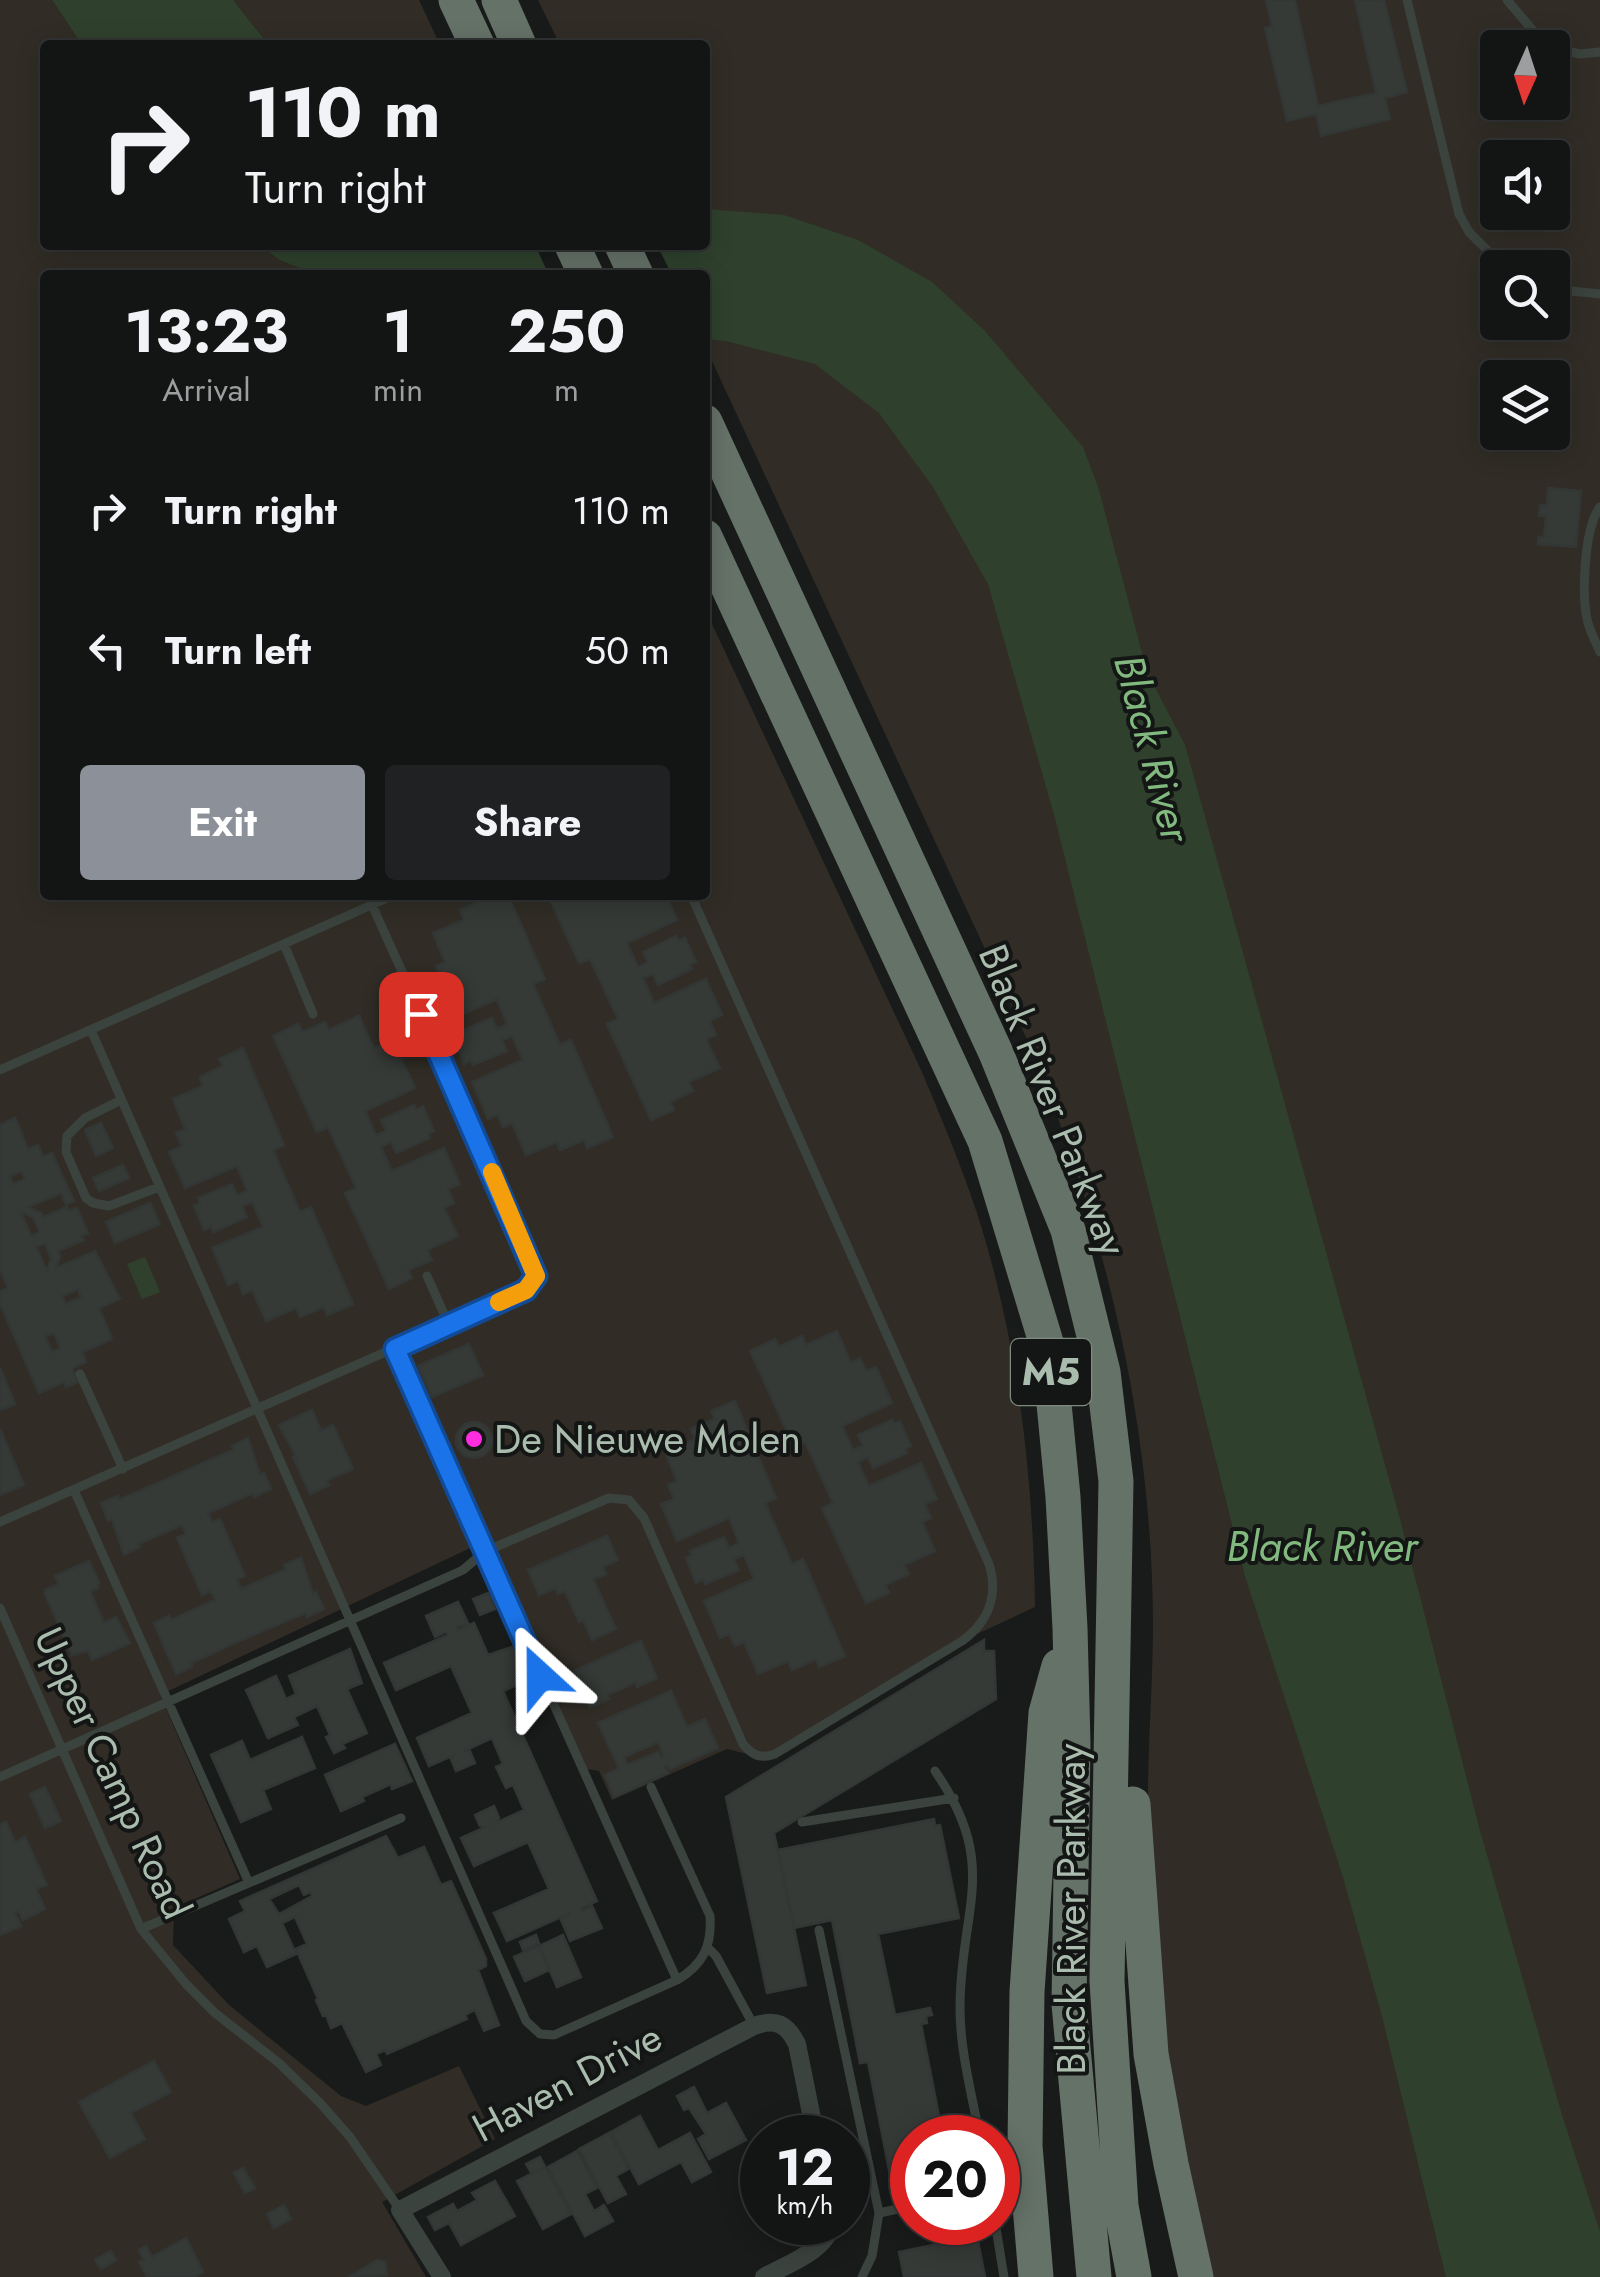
<!DOCTYPE html>
<html lang="en">
<head>
<meta charset="utf-8">
<style>
	:root { --surface:#131414; --page:#202122; --text:#f1f3f6; --muted:#9d9ea0; --line:#323334; --accent:#8c9099 }
	body { margin:0; font-family:Jost,sans-serif; background:var(--page); color:var(--text); height:100vh; display:flex; flex-direction:column; font-size:38px; white-space:nowrap }
	* { box-sizing:border-box; margin:0 }
	p { font-size:32px; color:var(--muted) }
	.icon { flex:none; width:55px; height:55px; fill:none; stroke:currentColor; stroke-width:2; stroke-linecap:round; stroke-linejoin:round }
	.map { position:relative; flex:1; overflow:hidden }
	.panel { position:absolute; left:40px; top:270px; width:670px; height:630px; display:flex; flex-direction:column; background:var(--surface); border-radius:10px; box-shadow:0 5px 25px #0003,0 0 0 2px var(--line) }
	.panel>* { flex:none }
	.banner { position:absolute; left:40px; top:40px; width:670px; height:210px; border-radius:10px; box-shadow:0 5px 25px #0003,0 0 0 2px var(--line); background:#131414; color:var(--text); overflow:hidden }
	.needle { width:65px; rotate:183deg }
	.controls { position:absolute; left:1480px; top:30px; display:grid; gap:20px }
	.controls a { display:grid; place-items:center; width:90px; height:90px; border-radius:10px; background:var(--surface); box-shadow:0 5px 25px #0003,0 0 0 2px var(--line); font-size:50px }
	.speed { position:absolute; left:740px; top:2115px; display:flex; gap:20px; font-size:50px; font-weight:700; text-align:center }
	.speed>* { display:grid; place-content:center; width:130px; height:130px; border-radius:50%; background:var(--surface); box-shadow:0 5px 25px #0003,0 0 0 2px var(--line); line-height:1 }
	.speed small { font-size:25px; font-weight:400 }
	.speed .limit { border:15px solid #d22; background:#fff; color:#111 }
	.pin { position:absolute; display:grid; place-items:center; width:85px; height:85px; color:#fff; margin:-42px; border-radius:20px; box-shadow:0 5px 15px #0006 }
	.me { position:absolute; width:110px; margin:-55px; rotate:336deg; stroke-linejoin:round; filter:drop-shadow(0 0 8px #0008) }
	.turn { display:flex; align-items:center; gap:35px; height:210px; padding:0 40px; font-size:45px }
	.turn .icon { width:130px; height:130px; stroke-width:2.5 }
	.turn b { display:block; font-size:70px; line-height:85px }
	.eta { display:flex; justify-content:space-evenly; align-items:center; height:170px; text-align:center }
	.eta b { font-size:60px; font-weight:700; line-height:70px }
	.button { display:flex; gap:20px; margin-top:auto; padding:20px 40px }
	.button a { flex:1; height:115px; border-radius:10px; background:var(--accent); color:#fff; font-size:40px; font-weight:700; line-height:115px; text-align:center }
	.button a+a { background:var(--page); color:var(--text) }
	ul { padding:0; list-style:none }
	li { display:flex; align-items:center; gap:30px; height:140px; padding:0 40px }
	li div { flex:1 }
	li b { display:block; font-size:38px }
	li em { font-style:normal }
	.map>svg:first-child { display:block }
	.green { fill:#312d26; fill-rule:evenodd }
	.water { fill:#2f412d }
	.pier { fill:#191b1a }
	.building { fill:#363a37; stroke:#323735; stroke-width:2.5; fill-rule:evenodd }
	.lines { fill:none; stroke-linecap:round; stroke-linejoin:round }
	.service { stroke:#3b433e; stroke-width:9 }
	.minor { stroke:#3b433e; stroke-width:18 }
	.motorway { stroke:#657268; stroke-width:35 }
	.route-casing { stroke:#114b97; stroke-width:25 }
	.route { stroke:#1a73e8; stroke-width:18 }
	.slow { stroke:#f59e0b; stroke-width:18 }
	.poi-dot { fill:#ff2de0; stroke:#141615; stroke-width:4 }
	.labels { text-anchor:middle; stroke-width:8; stroke-linejoin:round; paint-order:stroke }
	.shield { fill:#141615; stroke:#7d8a7f; stroke-width:2.5 }
	.shield-label { font-size:38px; font-weight:bold; fill:#aabcad }
	.street-label { font-size:40px; fill:#aabcad; stroke:#141615 }
	.poi-label { font-size:40px; fill:#aabcad; stroke:#141615; text-anchor:start }
	.water-label { font-size:42px; font-style:italic; fill:#82b97f; stroke:#141615 }
</style>
</head>
<body>
<div class="map">
<svg width="1600" height="2277" viewBox="0 0 1600 2277">
	<rect width="100%" height="100%" fill="#191b1a"/>
	<path class="green" d="M0 0H52L82 45H45V245H260L279 260 317 275H45V895H705V609L921 1070C941 1117 961 1165 977 1213 1018 1341 1033 1474 1035 1607L962 1641 764 1758 727 1749 612 1800 599 1771 587 1769 487 1540 160 1695 240 1879 174 1908 173 1945 229 2005 341 2096 366 2106 459 2066 495 2139 382 2202 426 2277H0Z
		M233 0H419L440 45H269Z
		M538 0H1600V2277H1211C1189 2171 1166 2064 1156 1956 1151 1911 1148 1865 1148 1820 1147 1754 1153 1688 1153 1623 1152 1423 1106 1233 1031 1048L705 346V45H560ZM1498 48H1552V102H1498ZM1498 158H1552V212H1498ZM1498 268H1552V322H1498ZM1498 378H1552V432H1498Z"/>
	<path class="water" d="M52 0H233L269 45H82Z
		M705 209 784 215 858 240 932 282 985 331 1083 447 1099 490 1147 672 1185 745 1238 935 1400 1519 1480 1831 1562 2115 1600 2232V2277H1446L1383 2020 1343 1877 1245 1576 1055 818 988 584 933 487 879 413 815 364 726 341 705 339V275H317L279 260 260 245H705Z
		M145 1257 160 1292 142 1299 127 1264Z"/>
	<path class="pier" d="M535 245H657L672 275H549Z"/>
	<path class="building" d="M1266 0H1295L1318 106 1376 93 1355 0H1384L1407 92 1385 98 1390 119 1321 136 1316 114 1287 121 1265 28 1272 27Z
		M1548 488 1581 491 1576 547 1538 544V537H1544L1546 516H1539L1540 505H1547Z
		M481 895H508L545 979 533 984 560 1045 571 1040 613 1137 587 1148 584 1140 560 1150 557 1142 526 1155 512 1123 503 1127 498 1115 488 1119 472 1082 523 1060 512 1036 502 1040 507 1051 473 1065 471 1060 464 1064 454 1039 461 1036 459 1032 492 1018 497 1029 507 1024 497 999 445 1022 429 985 442 980 436 966 445 962 433 933 464 920 460 910 483 900Z
		M548 895H666L677 920 627 943 638 967 648 962 643 952 676 936 678 941 685 938 696 962 690 965 692 969 658 985 653 974 643 978 654 1003 706 979 722 1015 710 1021 716 1035 706 1039 720 1068 689 1082 693 1091 670 1102 674 1110 651 1120 607 1024 618 1019 590 959 579 963Z
		M359 1016 374 1048 383 1044 389 1056 398 1052 415 1088 365 1111 376 1135 386 1131 381 1120 414 1105 416 1110 423 1106 434 1131 428 1134 430 1138 396 1153 391 1142 381 1147 392 1171 444 1148 460 1184 448 1189 454 1203 444 1208 458 1236 427 1250 432 1260 408 1270 412 1278 389 1289 345 1193 356 1188 328 1127 317 1132 273 1036 298 1024 302 1032 325 1022 329 1030Z
		M243 1048 284 1145 273 1150 300 1212 311 1207 353 1304 327 1315 324 1307 300 1317 296 1308 266 1321 252 1290 243 1294 238 1281 228 1285 212 1248 263 1227 252 1202 242 1206 247 1217 213 1232 211 1227 204 1230 194 1206 200 1203 198 1198 232 1184 237 1195 247 1191 237 1166 185 1188 169 1152 182 1146 176 1133 185 1129 173 1099 203 1086 200 1077 223 1066 219 1059Z
		M15 1118 28 1149 38 1145 43 1157 52 1153 74 1201 66 1205 61 1193 28 1207 41 1213 43 1217 67 1207 69 1211 77 1208 88 1233 81 1236 84 1240 58 1251 60 1257 56 1268 95 1251 120 1299 99 1308 112 1339 82 1352 86 1362 72 1368 78 1382 66 1387 64 1382 39 1393 0 1304V1292L8 1288 0 1269V1125ZM21 1171 25 1179 13 1184 10 1176ZM21 1212 33 1217 40 1232 31 1236ZM45 1243 51 1259 47 1271 36 1247ZM78 1289 81 1297 66 1304 62 1296ZM54 1333 60 1348 52 1352 45 1336Z
		M101 1123 113 1148 96 1156 85 1130Z
		M123 1165 129 1178 99 1191 93 1178Z
		M150 1203 160 1224 115 1243 106 1222Z
		M837 1331 851 1363 860 1358 866 1371 876 1367 892 1403 842 1426 853 1450 863 1446 858 1435 892 1420 894 1424 900 1421 911 1446 905 1449 907 1453 873 1468 868 1457 858 1462 869 1486 921 1463 937 1499 925 1504 931 1518 922 1522 935 1551 904 1565 909 1574 885 1585 889 1593 866 1603 822 1508 833 1503 805 1442 794 1447 750 1351 775 1339 779 1347 802 1336 806 1345Z
		M469 1344 483 1375 432 1397 418 1366Z
		M0 1368 15 1404 0 1410Z
		M735 1401 776 1498 765 1503 792 1564 803 1559 845 1656 819 1667 816 1659 792 1670 788 1661 758 1674 744 1642 735 1646 729 1634 720 1638 704 1601 754 1579 744 1555 734 1559 739 1570 705 1584 703 1579 696 1583 686 1558 692 1555 690 1551 724 1537 729 1548 739 1543 729 1518 677 1541 661 1504 674 1499 668 1485 677 1481 665 1452 695 1439 691 1429 715 1419 711 1411Z
		M312 1410 321 1430 318 1432 333 1425 353 1469 327 1480 329 1485 310 1494 293 1457 296 1456 279 1425Z
		M456 1440a18 18 0 1 1 36 0a18 18 0 1 1-36 0Z
		M0 1429 24 1485 0 1495Z
		M248 1438 260 1475 264 1473 271 1489 254 1497 253 1493 208 1513 212 1522 220 1519 245 1576 237 1579 241 1589 286 1569 284 1565 301 1558 313 1594 316 1592 324 1609 307 1617 305 1613 239 1641 191 1663 192 1667 176 1674 154 1623 169 1616 171 1620 215 1600 211 1591 202 1595 177 1538 186 1534 182 1525 138 1544 140 1547 124 1555 112 1519 108 1521 101 1503 118 1496 119 1500 233 1450 232 1446Z
		M607 1536 618 1560 603 1567 606 1574 593 1579 616 1629 592 1640 583 1620 579 1622 565 1591 558 1594 555 1588 539 1595 528 1570Z
		M89 1561 99 1582 98 1588 90 1591 104 1623 116 1617 130 1643 92 1660 88 1651 72 1655 45 1594V1590L59 1584 55 1576Z
		M488 1593 495 1609 480 1615 473 1599Z
		M458 1602 468 1623 457 1627 458 1630 474 1623 488 1655 515 1646 530 1679 503 1691 597 1901 581 1908 582 1911 592 1906 602 1928 570 1941 561 1920 570 1913 507 1941 494 1913 549 1889 528 1842 474 1866 461 1838 486 1827 480 1826 475 1815 494 1806 499 1818 496 1823 524 1810 513 1785 506 1788 496 1767 503 1764 492 1738 464 1751H470L475 1763 456 1771 451 1759 454 1755 429 1766 417 1738 472 1713 451 1666 396 1690 384 1663 448 1635 446 1632 435 1637 426 1616Z
		M984 1640V1651H994L996 1699 774 1833 806 1985 767 1993 726 1797Z
		M641 1641 657 1678 637 1687 636 1682 607 1695 609 1699 590 1707 574 1671Z
		M350 1649 362 1683 347 1689 367 1733 342 1744 345 1748 334 1753 326 1737 330 1735 317 1706 294 1717 298 1725 268 1738 246 1690 276 1676 286 1699 296 1694 289 1676Z
		M671 1691 687 1727 705 1719 718 1748 670 1769 667 1765 664 1766 668 1773 614 1797 605 1775 619 1768 598 1723ZM658 1742 664 1756 661 1758 658 1752 627 1765 624 1757Z
		M302 1737 315 1768 263 1790 271 1809 241 1822 211 1755 242 1741 250 1760Z
		M395 1744 412 1781 392 1789 391 1784 362 1797 364 1801 341 1811 325 1775Z
		M45 1787 61 1821 45 1828 30 1794Z
		M934 1819 935 1826 940 1825 959 1918 878 1934 895 2015 930 2008 932 2015 926 2016 927 2023 921 2024 939 2116 949 2117 951 2127V2130L942 2132 943 2138H912V2181L892 2185 868 2062 860 2063 832 1920 794 1928 778 1850Z
		M6 1822 15 1842 25 1837 47 1885 36 1889 45 1909 23 1920 19 1911 15 1913 21 1926 0 1935V1825Z
		M386 1836 398 1858 424 1847 441 1885 451 1881 486 1959V1966L478 1970 499 2025 484 2031 475 2010 465 2015 467 2019 387 2054 385 2050 376 2054 381 2065 366 2072 342 2023 331 2028 326 2015 323 2016 316 2000 318 1999 296 1949 307 1944 295 1917 282 1923 296 1954 267 1967 257 1946 244 1952 229 1919 245 1911 240 1901ZM299 1885 304 1895 311 1892 312 1896 279 1914 269 1899Z
		M536 1935 539 1943 523 1950 520 1942Z
		M563 1935 581 1977 557 1987 539 1946Z
		M539 1946 549 1970 525 1981 514 1957Z
		M154 2061 171 2092 131 2113 145 2139 110 2158 79 2102Z
		M694 2087 707 2113 726 2103 746 2140 709 2159 698 2139 706 2134 689 2108 684 2110 677 2096Z
		M640 2116 658 2150 690 2133 711 2172 692 2182 681 2162 639 2184 611 2132Z
		M609 2133 628 2169 616 2176 626 2194 608 2203 579 2149Z
		M577 2151 597 2188 585 2194 594 2211 604 2205 613 2221 585 2236 548 2167Z
		M540 2157 545 2167 532 2174 526 2164Z
		M545 2167 571 2214 543 2229 517 2181Z
		M243 2168 255 2188 245 2193 234 2173Z
		M495 2181 515 2216 461 2245 449 2223 435 2230 428 2217 453 2204 457 2211 477 2200 472 2193Z
		M284 2205 291 2219 274 2228 267 2214Z
		M977 2236 985 2277H904L899 2252Z
		M186 2238 203 2272 194 2277H147L139 2262 144 2260 139 2250 146 2246 152 2257Z
		M111 2251 116 2260 101 2269 95 2260Z
		M377 2260 385 2262 387 2275 349 2277Z"/>
	<g class="lines">
		<path class="service" d="M1407 0 1459 214 1469 232 1505 268
			M1507 0 1541 40 1552 48
			M1552 48 1580 54 1600 52
			M1552 289 1600 294
			M1600 507C1584 528 1581 597 1588 623 1591 633 1596 643 1600 652
			M284 944 313 1014
			M91 1030 526 2021 540 2034 554 2035 677 1980C703 1965 712 1946 710 1916L651 1787
			M0 1070 394 895
			M121 1100 85 1118 67 1136 66 1152 86 1198 93 1203 109 1206 159 1187
			M427 1276 449 1325
			M395 1349 677 1980
			M80 1374 123 1469
			M74 1490 249 1883
			M0 1522 526 1290 535 1282 536 1269 372 905
			M0 1608 141 1929 186 1984 215 2013 279 2063 320 2103 350 2137 400 2210
			M935 1771C1001 1866 960 1908 960 2008 960 2051 972 2095 980 2138
			M0 1777 463 1570 484 1552 609 1498 629 1500 644 1518 743 1744C753 1756 761 1759 775 1754L962 1641C988 1622 999 1596 989 1564L691 895
			M802 1822 954 1798
			M141 1929 401 1818
			M819 1930 879 2213
			M707 1947 716 1956 754 2026
			M995 2222 1004 2277
			M862 2277 872 2256 879 2213 912 2206"/>
		<path class="minor" d="M442 2277 400 2210 754 2026C776 2018 787 2024 797 2044L816 2138
			M764 2277C787 2264 828 2251 832 2222"/>
		<path class="motorway" d="M456 0 477 45
			M499 0 519 45
			M572 245 586 275
			M622 245 636 275
			M705 422 996 1053 1068 1230 1103 1372 1116 1481 1107 1981 1121 2206 1134 2277
			M705 537 985 1141 1049 1352 1063 1497 1070 1628 1073 1744 1069 2004 1094 2277
			M1133 1804 1151 2054 1171 2164 1196 2277
			M1036 2277 1025 2146 1027 1992 1046 1713 1059 1666"/>
	</g>
	<g class="lines">
		<g class="route-casing">
			<path id="route" d="M421 1014 536 1276 526 1290 395 1349 540 1676"/>
		</g>
		<use href="#route" class="route"/>
		<path class="slow" d="M492 1172 536 1276 526 1290 499 1302"/>
	</g>
	<circle class="poi-dot" cx="474" cy="1439" r="10"/>
	<g class="labels">
		<rect class="shield" x="1011" y="1339" width="80" height="66" rx="8"/>
		<g class="shield-label">
			<text x="1051" y="1385">M5</text>
		</g>
		<g class="street-label">
			<text transform="translate(1053 1100) rotate(68)" y="14">Black River Parkway</text>
			<text transform="translate(113 1773) rotate(65)" y="14">Upper Camp Road</text>
			<text transform="translate(1071 1909) rotate(-90)" y="14">Black River Parkway</text>
			<text transform="translate(567 2082) rotate(-28)" y="14">Haven Drive</text>
		</g>
		<g class="poi-label">
			<text x="494" y="1453">De Nieuwe Molen</text>
		</g>
		<g class="water-label">
			<text transform="translate(1153 748) rotate(75)" y="15">Black River</text>
			<text x="1322" y="1561">Black River</text>
		</g>
	</g>
</svg>
<div class="controls">
<a><svg class="needle" viewBox="-14 -14 28 28"><path d="M0-13l5 13h-10z" fill="#e53935"/><path d="M0 13l5-13h-10z" fill="#9d9ea0"/></svg></a>
<a><svg class="icon" aria-label="sound" viewBox="0 0 24 24"><path d="M4 9h4l5-4v14l-5-4H4zM17 9q2 3 0 6"/></svg></a>
<a><svg class="icon" aria-label="search" viewBox="0 0 24 24"><circle cx="10" cy="10" r="6"/><path d="M15 15l6 6"/></svg></a>
<a><svg class="icon" aria-label="layers" viewBox="0 0 24 24"><path d="M12 4l9 5-9 5-9-5zM3 14l9 5 9-5"/></svg></a>
</div>
<div class="speed"><div>12<small>km/h</small></div><div class="limit">20</div></div>
<div class="pin" style="left:421px;top:1014px;background:#d93025"><svg class="icon" aria-label="arrive" viewBox="0 0 24 24"><path d="M6 21V4h12l-3 4 3 4H6"/></svg></div>
<svg class="me" style="left:540px;top:1676px" viewBox="-20 -20 40 40"><path d="M0-17L14 15 0 8-14 15z" fill="#1a73e8" stroke="#fff" stroke-width="4"/></svg>
<div class="banner">
<div class="turn"><svg class="icon" aria-label="right" viewBox="0 0 24 24"><path d="M7 20v-9h11M14 6l5 5-5 5"/></svg><div><b>110 m</b>Turn right</div></div>
</div>
<section class="panel">
<div class="eta">
<div><b>13:23</b><p>Arrival</p></div>
<div><b>1</b><p>min</p></div>
<div><b>250</b><p>m</p></div>
</div>
<ul>
<li><svg class="icon" aria-label="right" viewBox="0 0 24 24"><path d="M7 20v-9h11M14 6l5 5-5 5"/></svg><div><b>Turn right</b></div><em>110 m</em></li>
<li><svg class="icon" aria-label="left" viewBox="0 0 24 24"><path d="M17 20v-9H6M10 6l-5 5 5 5"/></svg><div><b>Turn left</b></div><em>50 m</em></li>
</ul>
<div class="button"><a>Exit</a><a>Share</a></div>
</section>
</div>
</body>
</html>
